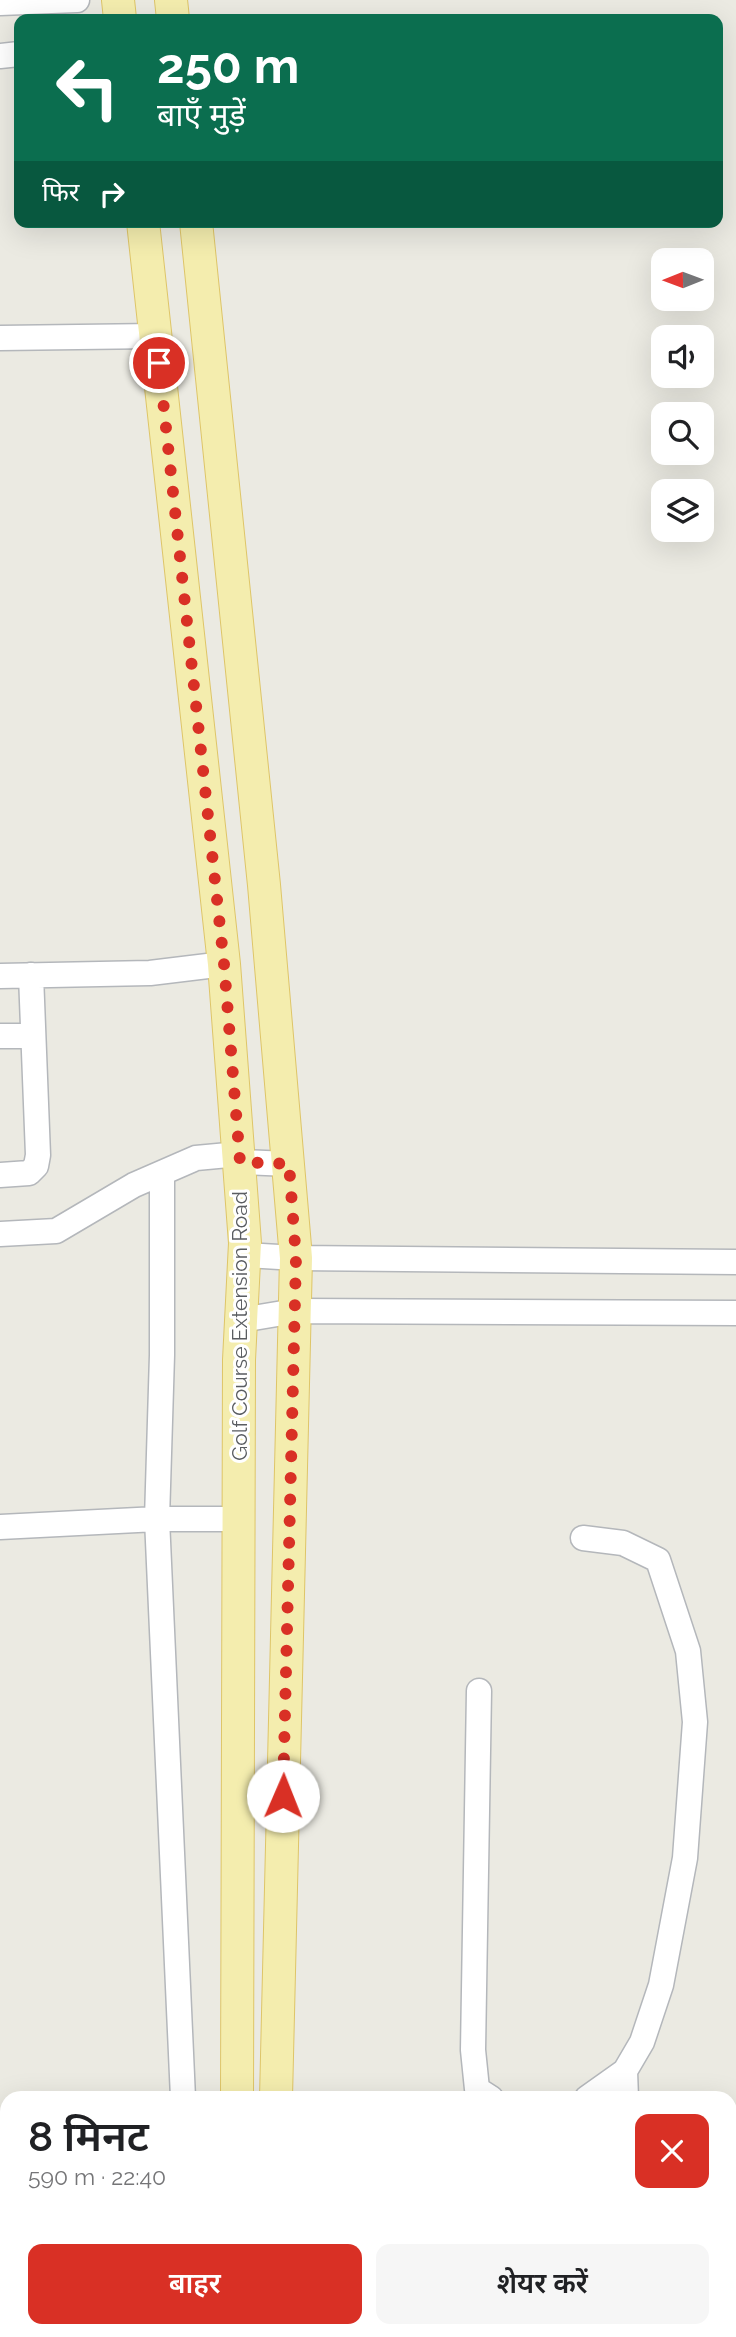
<!DOCTYPE html>
<html lang="hi">
<head>
<meta charset="utf-8">
<style>
	:root { --surface:#fff; --page:#f6f6f6; --text:#202124; --muted:#757577; --accent:#d93025 }
	body { margin:0; font-family:Raleway,"Noto Sans Devanagari",sans-serif; background:var(--page); color:var(--text); height:100vh; display:flex; flex-direction:column; font-size:26px; white-space:nowrap }
	* { box-sizing:border-box; margin:0 }
	p { font-size:23px; color:var(--muted) }
	.icon { flex:none; width:38px; height:38px; fill:none; stroke:currentColor; stroke-width:2; stroke-linecap:round; stroke-linejoin:round }
	.map { position:relative; flex:1; overflow:hidden }
	.drawer { position:absolute; left:0px; top:2091px; width:737px; height:247px; display:flex; flex-direction:column; background:var(--surface); border-radius:21px 21px 0 0; box-shadow:0 7px 28px #0002 }
	.drawer>* { flex:none }
	.guide { position:absolute; left:14px; top:14px; width:709px; height:214px; border-radius:14px; box-shadow:0 7px 28px #0002; background:#0b6e4f; color:#fff; overflow:hidden }
	.needle { width:46px; rotate:269deg }
	.buttons { position:absolute; left:651px; top:248px; display:grid; gap:14px }
	.buttons a { display:grid; place-items:center; width:63px; height:63px; border-radius:14px; background:var(--surface); box-shadow:0 7px 28px #0002; font-size:35px }
	.pin { position:absolute; display:grid; place-items:center; width:60px; height:60px; color:#fff; margin:-30px; border:4px solid #fff; border-radius:50%; box-shadow:0 2px 7px #0007 }
	.me { position:absolute; width:77px; margin:-38px; rotate:1deg; stroke-linejoin:round; filter:drop-shadow(0 0 5px #0008) }
	.turn { display:flex; align-items:center; gap:24px; height:147px; padding:0 28px; font-size:32px }
	.turn .icon { width:91px; height:91px; stroke-width:2.5 }
	.turn b { display:block; font-size:49px; line-height:60px }
	.then { display:flex; align-items:center; height:66px; padding:0 28px; background:#0003; gap:14px; font-size:26px }
	.round { display:grid; place-items:center; flex:none; width:74px; height:74px; border-radius:14px; background:var(--page) }
	.summary { display:flex; align-items:center; justify-content:space-between; height:119px; padding:0 28px }
	h1 { font-size:42px; font-weight:600; line-height:52px }
	.primary-button { display:flex; gap:14px; margin-top:auto; padding:14px 28px }
	.primary-button a { flex:1; height:80px; border-radius:14px; background:var(--accent); color:#fff; font-size:28px; font-weight:600; line-height:80px; text-align:center }
	.primary-button a+a { background:var(--page); color:var(--text) }
	.map>svg:first-child { display:block }
	.lines { fill:none; stroke-linecap:round; stroke-linejoin:round }
	.minor-casing { stroke:#b4b7bb; stroke-width:27 }
	.major-casing { stroke:#dec568; stroke-width:34 }
	.minor { stroke:#fff; stroke-width:24 }
	.major { stroke:#f4edae; stroke-width:32 }
	.route { stroke:#d93025; stroke-width:12; stroke-dasharray:0 21.6 }
	.labels { text-anchor:middle; stroke-width:6; stroke-linejoin:round; paint-order:stroke }
	.street-label { font-size:21px; fill:#5a5d61; stroke:#fff }
</style>
</head>
<body>
<div class="map">
<svg width="736" height="2337" viewBox="0 0 736 2337">
	<rect width="100%" height="100%" fill="#ebeae2"/>
	<g class="lines">
		<g class="minor-casing">
			<path id="minor" d="M0 3 77 0
				M0 56 19 54
				M0 338 156 336
				M0 976 150 973 224 964
				M0 1036H33
				M240 1162 289 1164
				M162 1174V1355L157 1519 183 2098
				M0 1175 29 1173 36 1166 38 1155 31 975
				M0 1234 56 1231 134 1185 196 1158 239 1154
				M244 1255 296 1258 736 1262
				M241 1320 295 1311 736 1313
				M0 1527 157 1519H239
				M583 1538 623 1543 658 1560 688 1651 695 1722 685 1858 661 1985 642 2042 625 2071 587 2098
				M479 1691 473 2050 477 2089 491 2098
				M625 2071 626 2098
				M730 2151H736
				M193 2331 194 2337
				M665 2331 668 2337
				M549 2337 551 2331"/>
		</g>
		<g class="major-casing">
			<path id="major" d="M118 0 120 19
				M171 0 173 19
				M143 222 224 964 245 1243 239 1360 237 2098
				M196 222 264 885 296 1258 276 2098
				M278 2331V2337
				M236 2337V2331"/>
		</g>
		<use href="#minor" class="minor"/>
		<use href="#major" class="major"/>
	</g>
	<g class="lines">
		<path class="route" d="M159 363 224 964 240 1162 289 1164 296 1258 283 1796"/>
	</g>
	<g class="labels">
		<g class="street-label">
			<text transform="translate(240 1326) rotate(-90)" y="7">Golf Course Extension Road</text>
		</g>
	</g>
</svg>
<div class="buttons">
<a><svg class="needle" viewBox="-14 -14 28 28"><path d="M0-13l5 13h-10z" fill="#e53935"/><path d="M0 13l5-13h-10z" fill="#757577"/></svg></a>
<a><svg class="icon" aria-label="sound" viewBox="0 0 24 24"><path d="M4 9h4l5-4v14l-5-4H4zM17 9q2 3 0 6"/></svg></a>
<a><svg class="icon" aria-label="search" viewBox="0 0 24 24"><circle cx="10" cy="10" r="6"/><path d="M15 15l6 6"/></svg></a>
<a><svg class="icon" aria-label="layers" viewBox="0 0 24 24"><path d="M12 4l9 5-9 5-9-5zM3 14l9 5 9-5"/></svg></a>
</div>
<div class="pin" style="left:159px;top:363px;background:#d93025"><svg class="icon" aria-label="arrive" viewBox="0 0 24 24"><path d="M6 21V4h12l-3 4 3 4H6"/></svg></div>
<svg class="me" style="left:283px;top:1796px" viewBox="-20 -20 40 40"><circle r="19" fill="#fff"/><path d="M0-13L10 11 0 6-10 11z" fill="#d93025"/></svg>
<div class="guide">
<div class="turn"><svg class="icon" aria-label="left" viewBox="0 0 24 24"><path d="M17 20v-9H6M10 6l-5 5 5 5"/></svg><div><b>250 m</b>बाएँ मुड़ें</div></div>
<div class="then">फिर<svg class="icon" aria-label="right" viewBox="0 0 24 24"><path d="M7 20v-9h11M14 6l5 5-5 5"/></svg></div>
</div>
<section class="drawer">
<div class="summary"><div><h1>8 मिनट</h1><p>590 m · 22:40</p></div><a class="round" style="background:#d93025;color:#fff"><svg class="icon" aria-label="close" viewBox="0 0 24 24"><path d="M6 6l12 12M18 6L6 18"/></svg></a></div>
<div class="primary-button"><a>बाहर</a><a>शेयर करें</a></div>
</section>
</div>
</body>
</html>
